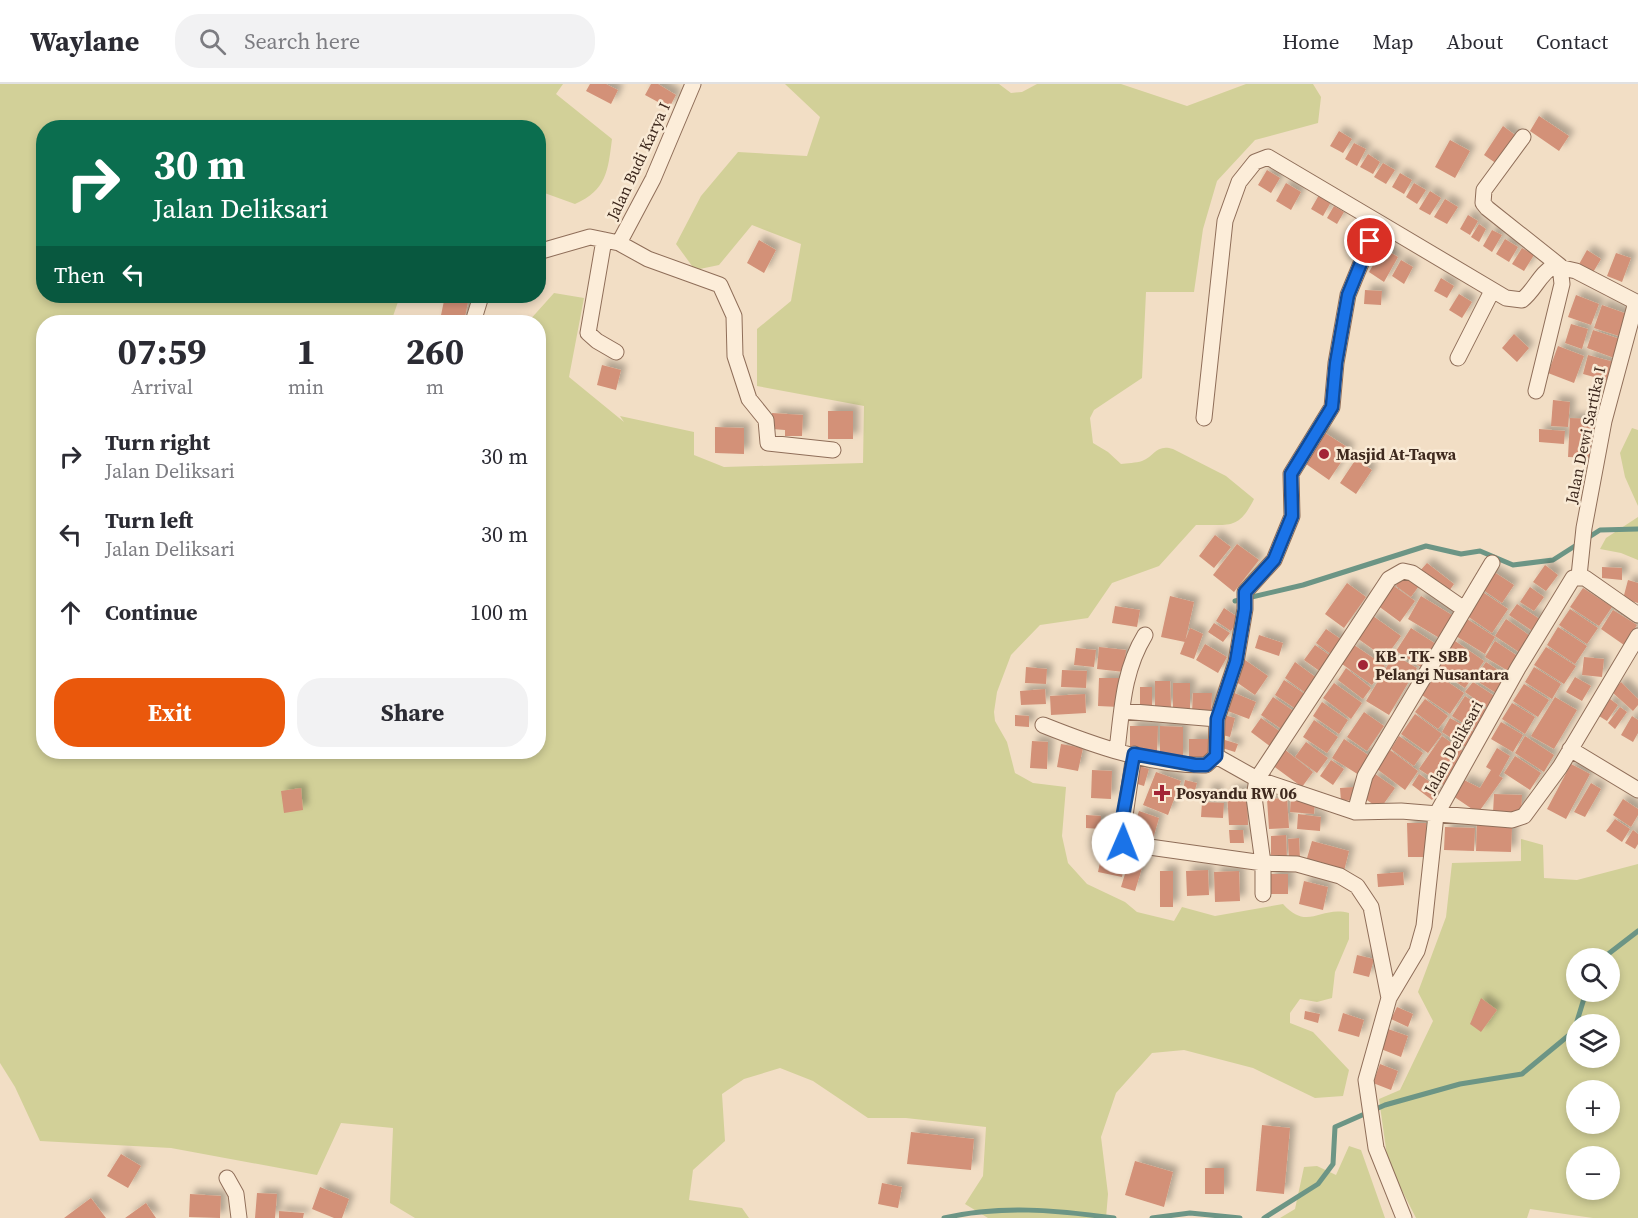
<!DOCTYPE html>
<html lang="en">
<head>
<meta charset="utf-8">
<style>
	:root { --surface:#fff; --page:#f2f2f3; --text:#2b2b33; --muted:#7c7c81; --line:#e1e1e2; --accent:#ea580c }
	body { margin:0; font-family:"Source Serif 4",serif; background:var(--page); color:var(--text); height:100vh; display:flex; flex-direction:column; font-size:22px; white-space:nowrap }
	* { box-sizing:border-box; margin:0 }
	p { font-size:20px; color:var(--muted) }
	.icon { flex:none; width:33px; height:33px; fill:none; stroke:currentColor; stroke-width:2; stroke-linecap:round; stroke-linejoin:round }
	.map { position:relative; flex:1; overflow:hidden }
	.panel { position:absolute; left:36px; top:231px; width:510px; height:444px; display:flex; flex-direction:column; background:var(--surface); border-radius:24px; box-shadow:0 3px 9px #0003 }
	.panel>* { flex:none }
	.guide { position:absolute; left:36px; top:36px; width:510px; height:183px; border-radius:24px; box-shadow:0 3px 9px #0003; background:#0b6e4f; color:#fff; overflow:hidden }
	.buttons { position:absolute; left:1566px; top:864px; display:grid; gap:12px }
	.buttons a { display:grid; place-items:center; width:54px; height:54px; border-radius:50%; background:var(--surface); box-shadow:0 3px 9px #0003; font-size:30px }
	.pin { position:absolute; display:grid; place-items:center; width:51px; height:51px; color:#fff; margin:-26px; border:3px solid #fff; border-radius:50%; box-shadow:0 2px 6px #0007 }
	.me { position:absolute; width:66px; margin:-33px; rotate:1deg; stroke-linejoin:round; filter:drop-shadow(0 0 4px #0008) }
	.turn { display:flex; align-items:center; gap:21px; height:126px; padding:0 18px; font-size:27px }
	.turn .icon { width:78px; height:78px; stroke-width:2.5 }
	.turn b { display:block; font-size:42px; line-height:51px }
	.then { display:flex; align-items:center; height:57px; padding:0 18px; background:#0003; gap:12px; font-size:22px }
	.eta { display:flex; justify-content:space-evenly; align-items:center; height:102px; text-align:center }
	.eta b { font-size:36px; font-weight:700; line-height:42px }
	.cta { display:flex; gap:12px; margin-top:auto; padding:12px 18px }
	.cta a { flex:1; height:69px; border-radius:24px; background:var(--accent); color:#fff; font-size:24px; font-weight:700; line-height:69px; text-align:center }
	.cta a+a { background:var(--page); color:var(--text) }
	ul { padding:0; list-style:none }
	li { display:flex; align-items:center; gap:18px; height:78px; padding:0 18px }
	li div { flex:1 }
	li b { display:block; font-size:22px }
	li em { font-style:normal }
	header { display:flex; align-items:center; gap:36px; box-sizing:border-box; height:84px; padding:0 30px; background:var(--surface); border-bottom:2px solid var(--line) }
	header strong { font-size:28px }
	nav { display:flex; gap:33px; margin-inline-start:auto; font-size:21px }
	.search { width:420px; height:54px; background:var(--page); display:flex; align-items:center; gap:15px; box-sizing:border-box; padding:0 21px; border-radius:24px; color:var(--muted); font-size:22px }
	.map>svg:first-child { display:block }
	.green { fill:#d2d098; fill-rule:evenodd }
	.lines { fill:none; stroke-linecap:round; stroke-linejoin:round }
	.stream { stroke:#6c9585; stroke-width:5 }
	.building { fill:#d39178; filter:url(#shadow) }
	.minor-casing { stroke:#8f6e59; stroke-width:17 }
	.minor { stroke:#fcedd9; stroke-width:15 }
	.route-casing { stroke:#114b97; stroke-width:15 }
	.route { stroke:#1a73e8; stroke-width:10 }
	.poi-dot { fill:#a32436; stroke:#f9ead5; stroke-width:2 }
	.labels { text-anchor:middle; stroke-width:5; stroke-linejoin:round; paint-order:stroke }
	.street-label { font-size:16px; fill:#3e291e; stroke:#f9ead5 }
	.poi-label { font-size:16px; font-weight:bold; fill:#3e291e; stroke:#f9ead5; text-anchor:start }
</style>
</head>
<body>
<header>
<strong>Waylane</strong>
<div class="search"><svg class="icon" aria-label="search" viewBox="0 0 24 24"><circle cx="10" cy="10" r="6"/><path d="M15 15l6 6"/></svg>Search here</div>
<nav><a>Home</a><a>Map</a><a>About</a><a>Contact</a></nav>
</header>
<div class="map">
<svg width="1638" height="1134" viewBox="0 0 1638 1134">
	<defs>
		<filter id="shadow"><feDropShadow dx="5.5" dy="-5.5" stdDeviation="3" flood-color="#0004"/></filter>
	</defs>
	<rect width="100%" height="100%" fill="#f2dec5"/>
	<path class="green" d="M0 0H563L556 10 612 55C608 86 607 106 575 120L539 107 538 44H44V212H400L391 238H44V668H538V238H528L554 209 584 214 569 293 624 338 620 332 694 348V371L724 383 863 379 864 322 757 302V245L791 217 801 160 752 141 719 181 695 186 676 160 701 112 738 68 807 72 820 33 785 0H999L1011 9 1022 8 1037 0H1121L1187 22 1246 0H1313L1321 13 1318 39 1255 56 1217 97 1203 145 1194 208H1146L1142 294 1094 326 1090 334 1093 359 1108 368 1121 380C1127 379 1136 379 1142 377 1155 372 1156 360 1173 365L1226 392 1254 415C1238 447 1229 440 1196 441L1159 482 1112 499 1088 534 1040 541 1011 571 997 608 994 628 995 637 1007 658 1015 689 1033 699 1066 703 1062 752 1068 779 1087 800 1125 818 1137 828 1174 837 1182 823 1215 832 1283 820C1308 848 1320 821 1349 829V855L1335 888 1332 914 1317 918 1300 915 1290 929V939L1313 948 1349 986 1343 1012 1315 1014 1253 984 1184 966 1152 969 1116 1009 1101 1053 1108 1110 1106 1134H988L965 1120 983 1092 986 1043 906 1034H868L813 997 780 984 744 995 722 1010 725 1057 693 1086 689 1116 742 1124 749 1134H415L390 1119 393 1044 341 1039 317 1091 171 1064 40 1057 15 1003 0 979Z
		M1632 344 1638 346V422L1625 393 1620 369Z
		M1638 433V476L1621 469 1600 465 1606 454Z
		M1521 755 1543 761 1544 794 1577 796 1638 780V1134H1593L1530 1125 1527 1134H1416L1388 1079 1379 1015 1400 1006 1433 937 1418 908 1446 833 1452 779 1521 777ZM1576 874H1610V908H1576ZM1576 940H1610V974H1576ZM1576 1006H1610V1040H1576ZM1576 1072H1610V1106H1576Z
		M1349 1062 1361 1066 1385 1134H1280L1295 1125 1304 1083 1317 1082 1336 1091Z"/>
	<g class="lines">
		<path class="stream" d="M1235 517 1303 501 1426 462 1461 470 1480 467 1513 481 1553 476 1600 446 1638 445
			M1603 874 1638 847
			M944 1134C1001 1121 1056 1126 1114 1134
			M1152 1134 1190 1129 1240 1134
			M1264 1134 1318 1100 1333 1080 1335 1043 1385 1021 1460 1000 1522 990 1574 947 1586 908"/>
	</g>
	<path class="building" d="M590 0H606L618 6 611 20 586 7Z
		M651 0H658L676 11 669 24 645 11Z
		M1539 32 1569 52 1559 67 1530 47Z
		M1503 42 1519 54 1500 82 1484 71Z
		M1339 47 1352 55 1343 69 1330 62Z
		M1450 56 1470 67 1455 94 1435 83Z
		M1354 59 1366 65 1357 82 1345 75Z
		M1368 70 1380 78 1373 90 1360 83Z
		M1383 79 1395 86 1386 100 1374 93Z
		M1267 86 1280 94 1271 109 1258 101Z
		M1400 89 1412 96 1404 110 1392 103Z
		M1286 99 1301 108 1291 126 1276 117Z
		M1414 99 1426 106 1417 120 1406 113Z
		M1430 107 1441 114 1430 131 1419 125Z
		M1319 111 1331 118 1323 132 1311 125Z
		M1445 115 1458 123 1447 140 1434 133Z
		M1334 122 1344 128 1337 140 1327 134Z
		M1468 131 1478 137 1470 151 1460 145Z
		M1479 140 1486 145 1479 158 1471 153Z
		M1492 146 1502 151 1492 168 1483 162Z
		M1505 155 1518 163 1509 178 1496 170Z
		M759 156 776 166 764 189 747 179Z
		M1383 164 1398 173 1384 198 1369 188Z
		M1522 164 1534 171 1524 187 1512 180Z
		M1587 166 1601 175 1592 190 1578 182Z
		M1616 169 1631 174 1622 198 1607 192Z
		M1401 176 1413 183 1404 200 1392 192Z
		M1441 194 1454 202 1447 214 1434 207Z
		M1365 206 1382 207 1381 221 1364 220Z
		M1459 210 1472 218 1462 234 1449 226Z
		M1576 211 1599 220 1591 241 1568 233Z
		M445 212 468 218 464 238 440 236Z
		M1602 221 1630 231 1622 253 1594 244Z
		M1571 240 1588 245 1582 265 1565 259Z
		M1593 246 1623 256 1617 275 1587 264Z
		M1514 250 1529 264 1517 278 1502 264Z
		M1558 262 1584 272 1574 299 1548 289Z
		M1588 271 1614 278 1609 297 1583 290Z
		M602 281 621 286 616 306 597 301Z
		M1553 316 1570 318 1568 343 1551 342Z
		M828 327H853V355H828Z
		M772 329 803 331 802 352H785V346L772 345Z
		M1570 334 1597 335 1595 374 1568 373Z
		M715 343 744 344V370L715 369Z
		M1319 345 1350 365 1329 396 1299 375Z
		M1539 345 1565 347 1564 360 1539 358Z
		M1356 375 1372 386 1356 410 1340 399Z
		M1215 451 1231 463 1214 484 1199 472Z
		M1237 460 1259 476 1234 508 1213 491Z
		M1427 479 1454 500 1447 510 1418 489Z
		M1545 481 1558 491 1546 507 1533 498Z
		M1602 483 1622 484V496L1602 494Z
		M1491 486 1514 501 1502 519 1479 503Z
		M1405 488 1421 499 1411 513 1396 502Z
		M1628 496 1638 499V519L1623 515Z
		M1347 499 1366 513 1344 544 1325 530Z
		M1391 500 1415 517 1400 538 1377 521Z
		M1530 503 1544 513 1534 527 1520 518Z
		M1583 504 1612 523 1599 542 1570 523Z
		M1481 507 1508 525 1492 549 1466 531Z
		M1170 512 1194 518 1185 558 1161 553Z
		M1421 512 1455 533 1441 555 1408 535Z
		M1517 520 1541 536 1534 548 1509 531Z
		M1115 522 1140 526 1137 543 1112 539Z
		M1224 524 1239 534 1231 547 1216 537Z
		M1570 525 1598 544 1587 560 1559 541Z
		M1613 526 1637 541 1624 561 1601 545Z
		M1373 532 1401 552 1385 574 1357 554Z
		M1467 535 1495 553 1485 570 1456 552Z
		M1506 535 1533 554 1522 570 1495 552Z
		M1214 539 1230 549 1223 558 1208 548Z
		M1558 543 1587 562 1575 580 1547 561Z
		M1190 544 1203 550 1194 575 1180 570Z
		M1411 544 1439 562 1424 585 1396 567Z
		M1326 545 1342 556 1332 571 1316 559Z
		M1259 551 1283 559 1279 572 1255 564Z
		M1455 557 1484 577 1465 604 1437 585Z
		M1495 557 1519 573 1510 588 1485 573Z
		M1205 560 1227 573 1218 589 1196 576Z
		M1315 561 1332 573 1321 588 1304 576Z
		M1354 561 1385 582 1372 601 1342 580Z
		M1099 563 1126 566 1124 588 1097 585Z
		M1546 563 1576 582 1564 600 1534 581Z
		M1076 564 1096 566 1094 583 1074 581Z
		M1394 571 1417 584 1389 631 1366 617Z
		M1584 573 1604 575 1602 593 1582 591Z
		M1245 576 1268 592 1255 611 1232 595Z
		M1295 578 1318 595 1307 610 1285 594Z
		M1486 578 1507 592 1496 609 1474 595Z
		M1026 583 1047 585 1046 600 1025 599Z
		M1534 583 1561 600 1552 615 1525 598Z
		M1346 584 1371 604 1363 615 1338 596Z
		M1062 586 1087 587 1086 604 1061 603Z
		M1436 590 1464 609 1450 630 1422 611Z
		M1575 593 1591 602 1582 617 1566 608Z
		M1099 594H1120L1119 623 1098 622Z
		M1284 596 1308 612 1299 627 1275 611Z
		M1155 597H1170L1171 623 1155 624Z
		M1473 598 1496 613 1488 624 1465 608Z
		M1621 598 1638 615V621L1633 627 1612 608Z
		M1173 599H1190V625H1173Z
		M1334 599 1362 619 1351 635 1323 614Z
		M1524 600 1549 616 1538 633 1513 617Z
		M1140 603H1152V623H1140Z
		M1045 605 1046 620 1021 621 1020 607Z
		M1232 608 1256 618 1249 635 1225 626Z
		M1193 609H1212L1211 629H1192Z
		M1085 610 1086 629 1051 631 1050 612Z
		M1465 612 1486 626 1474 646 1452 632Z
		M1273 613 1295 628 1283 646 1261 631Z
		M1555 613 1577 626 1554 665 1531 652Z
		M1425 615 1448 632 1438 645 1415 628Z
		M1610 615 1618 621 1607 637 1599 632Z
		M1322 618 1348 636 1339 650 1313 632Z
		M1512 619 1535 633 1525 650 1502 635Z
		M1620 623 1627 628 1615 645 1608 639Z
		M1364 628 1384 642 1367 667 1347 653Z
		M1415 630 1442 650 1428 669 1401 650Z
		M1015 631 1029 632V643L1015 642Z
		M1224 631 1235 634 1230 653 1219 650Z
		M1632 632 1638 636V649L1633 658 1621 651Z
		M1261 634 1282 649 1271 663 1251 648Z
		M1450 634 1476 649 1467 664 1442 648Z
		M1314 636 1338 653 1327 669 1303 653Z
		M1501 638 1523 651 1513 668 1491 655Z
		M1130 642H1158L1157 668 1130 667Z
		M1160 642 1183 643V676H1160Z
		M1399 652 1423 669 1414 682 1391 665Z
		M1442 652 1467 670 1445 702 1419 685Z
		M1525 652 1554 671 1544 688 1515 669Z
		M1189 655H1209V677H1189Z
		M1344 655 1371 673 1359 691 1332 674Z
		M1225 656 1238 660 1235 668 1222 664Z
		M1032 657 1048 658 1047 685 1030 684Z
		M1306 658 1328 674 1317 689 1295 673Z
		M1061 660 1083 664 1078 687 1057 683Z
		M1497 664 1510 672 1499 692 1503 694 1478 729 1453 712 1464 696 1480 704 1491 686 1486 683Z
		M1284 665 1313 688 1302 703 1272 681Z
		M1390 666 1418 687 1405 706 1377 685Z
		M1515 672 1541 689 1530 706 1504 689Z
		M1331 676 1344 685 1333 701 1320 692Z
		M1571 680 1590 690 1566 735 1547 725Z
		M1136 681 1149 685 1144 702 1131 698Z
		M1092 686 1112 687 1111 715 1091 714Z
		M1156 688 1181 697 1168 731 1143 721Z
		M1375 690 1395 704 1380 725 1361 712Z
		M1419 690 1440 705 1432 716 1412 701Z
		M1185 696 1197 699 1193 713 1182 711Z
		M1591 699 1601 705 1585 733 1574 728Z
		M1354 703 1355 716 1341 717 1340 704Z
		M301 704 303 726 284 729 281 707Z
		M1206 705H1218L1217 716H1206Z
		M1247 706 1248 741H1229L1227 707Z
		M1494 710 1522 711 1521 730 1493 729Z
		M1287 714 1289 744 1269 745 1267 715Z
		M1291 715 1315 717 1314 730 1290 728Z
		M1623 715 1638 725V731L1631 743 1613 731Z
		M1202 718 1224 719 1223 734 1201 733Z
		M1139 727 1159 734 1152 758 1131 751Z
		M1298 730 1321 733 1320 747 1297 745Z
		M1086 731 1101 732V745L1086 744Z
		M1615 735 1630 745 1622 758 1606 747Z
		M1407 739H1426L1427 773H1408Z
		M1477 741 1512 743 1511 768 1476 767Z
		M1445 743 1475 744 1474 767 1444 766Z
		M1229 746H1243L1244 759H1230Z
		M1633 746 1638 750V760L1635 765 1625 759Z
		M1286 751 1287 776 1271 777V752Z
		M1299 754 1300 775H1289L1288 755Z
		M1312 757 1349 767 1343 791 1305 781Z
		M1103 764 1127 769 1122 793 1098 788Z
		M1131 770 1145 774 1135 807 1121 803Z
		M1208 786 1209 811 1187 812 1186 787Z
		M1160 787H1173V823H1160Z
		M1239 787 1240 817 1215 818 1214 788Z
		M1403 788 1404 801 1378 803 1377 790Z
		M1269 790H1288V810H1270Z
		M1304 797 1328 803 1323 826 1299 820Z
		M1357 871 1374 875 1369 893 1353 889Z
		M1481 914 1497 926 1481 948 1470 940Z
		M1397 923 1413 930 1408 943 1391 935Z
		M1305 927 1320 930 1318 939 1304 935Z
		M1343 929 1364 936 1359 953 1338 947Z
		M1388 945 1408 952 1401 973 1381 965Z
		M1380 980 1398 987 1391 1006 1373 999Z
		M1262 1041 1290 1044 1284 1110 1256 1107Z
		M911 1048 974 1055 971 1086 907 1080Z
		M121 1070 141 1082 128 1104 107 1092Z
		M1135 1077 1173 1088 1164 1123 1125 1111Z
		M1205 1084H1224V1110H1205Z
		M882 1099 902 1103 898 1124 878 1120Z
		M320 1103 349 1115 342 1134H334L312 1125Z
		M257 1109 277 1110 275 1134H255Z
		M190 1110 221 1112 220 1134 189 1133Z
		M91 1114 106 1134H64Z
		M146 1119 156 1134H125Z
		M279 1127 304 1129 303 1134H279Z"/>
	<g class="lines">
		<g class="minor-casing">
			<path id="minor" d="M1523 53 1484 106 1483 119 1487 124 1560 182 1562 200 1536 307
				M604 156 588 249 597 257 616 268
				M619 159 648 175 720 201 734 232 735 272 749 315 766 336 768 359 833 366
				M538 168 590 153 619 159 653 95 693 0
				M473 238 481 212
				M1458 274 1492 207
				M1204 334 1225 137 1239 98 1255 78 1268 73 1378 138
				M1579 492 1584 444 1604 337 1636 218
				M1122 627 1217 635
				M1043 641C1093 661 1151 682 1206 681L1216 672 1217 635 1236 578 1245 525V508L1274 476 1292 432 1291 390 1332 323 1336 279 1348 211 1378 138 1506 214 1522 216C1535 206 1540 189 1554 182L1576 187 1638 219
				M1570 665 1638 706
				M1117 666C1122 626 1123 587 1145 551
				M1134 670 1121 759 1263 779 1297 780 1340 792 1357 802 1371 823 1389 914
				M1216 672 1257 695 1355 728 1401 727 1512 736 1524 732 1560 683 1638 552
				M1355 728 1365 692 1492 479
				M1263 810V779L1254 713 1257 695 1389 495 1403 487 1412 489 1464 525
				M227 1094 236 1110 239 1134
				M1404 1134 1376 1064 1366 996 1389 914 1417 867 1424 842 1436 731 1518 584 1573 494H1585L1638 531"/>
		</g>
		<use href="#minor" class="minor"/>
	</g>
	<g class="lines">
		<g class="route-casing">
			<path id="route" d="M1123 759 1119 753 1134 670 1195 681H1206L1216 672 1217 635 1236 578 1245 525V508L1274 476 1292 432 1291 390 1332 323 1336 279 1348 211 1370 157"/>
		</g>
		<use href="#route" class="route"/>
	</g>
	<g class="poi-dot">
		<circle cx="1324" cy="370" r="6"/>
		<circle cx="1363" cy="581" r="6"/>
		<path d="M1159 700h6v6h6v6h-6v6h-6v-6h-6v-6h6z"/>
	</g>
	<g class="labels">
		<g class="street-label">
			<text transform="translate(638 77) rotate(-65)" y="6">Jalan Budi Karya I</text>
			<text transform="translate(1585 351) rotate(-78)" y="6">Jalan Dewi Sartika I</text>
			<text transform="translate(1453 663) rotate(-61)" y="6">Jalan Deliksari</text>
		</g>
		<g class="poi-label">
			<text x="1336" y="376">Masjid At-Taqwa</text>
			<text x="1375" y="578">KB - TK- SBB<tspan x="1375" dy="18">Pelangi Nusantara</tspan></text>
			<text x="1176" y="715">Posyandu RW 06</text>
		</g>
	</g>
</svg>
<div class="buttons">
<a><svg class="icon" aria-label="search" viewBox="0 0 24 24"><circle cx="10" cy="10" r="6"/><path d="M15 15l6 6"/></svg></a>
<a><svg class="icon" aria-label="layers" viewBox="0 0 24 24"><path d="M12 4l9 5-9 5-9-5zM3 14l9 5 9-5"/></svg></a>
<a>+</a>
<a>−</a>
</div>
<div class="pin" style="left:1370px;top:157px;background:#d93025"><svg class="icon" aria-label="arrive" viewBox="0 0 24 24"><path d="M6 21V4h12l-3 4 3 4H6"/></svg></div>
<svg class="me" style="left:1123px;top:759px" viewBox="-20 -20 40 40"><circle r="19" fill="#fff"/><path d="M0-13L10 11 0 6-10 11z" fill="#1a73e8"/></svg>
<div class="guide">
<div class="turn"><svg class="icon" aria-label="right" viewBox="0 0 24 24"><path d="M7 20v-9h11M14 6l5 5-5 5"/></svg><div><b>30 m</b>Jalan Deliksari</div></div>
<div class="then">Then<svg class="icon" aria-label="left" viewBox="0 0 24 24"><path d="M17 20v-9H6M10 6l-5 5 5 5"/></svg></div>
</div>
<section class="panel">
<div class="eta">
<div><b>07:59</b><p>Arrival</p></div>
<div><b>1</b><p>min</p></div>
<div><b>260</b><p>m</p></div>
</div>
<ul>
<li><svg class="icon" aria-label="right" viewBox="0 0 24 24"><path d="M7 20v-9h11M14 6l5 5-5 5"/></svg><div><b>Turn right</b><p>Jalan Deliksari</p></div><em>30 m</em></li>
<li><svg class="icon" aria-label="left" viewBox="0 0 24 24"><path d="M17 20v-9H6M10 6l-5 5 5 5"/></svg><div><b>Turn left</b><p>Jalan Deliksari</p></div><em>30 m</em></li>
<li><svg class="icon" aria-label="ahead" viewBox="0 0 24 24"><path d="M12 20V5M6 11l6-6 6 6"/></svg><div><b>Continue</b></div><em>100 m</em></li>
</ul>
<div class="cta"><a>Exit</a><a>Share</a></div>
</section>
</div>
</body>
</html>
